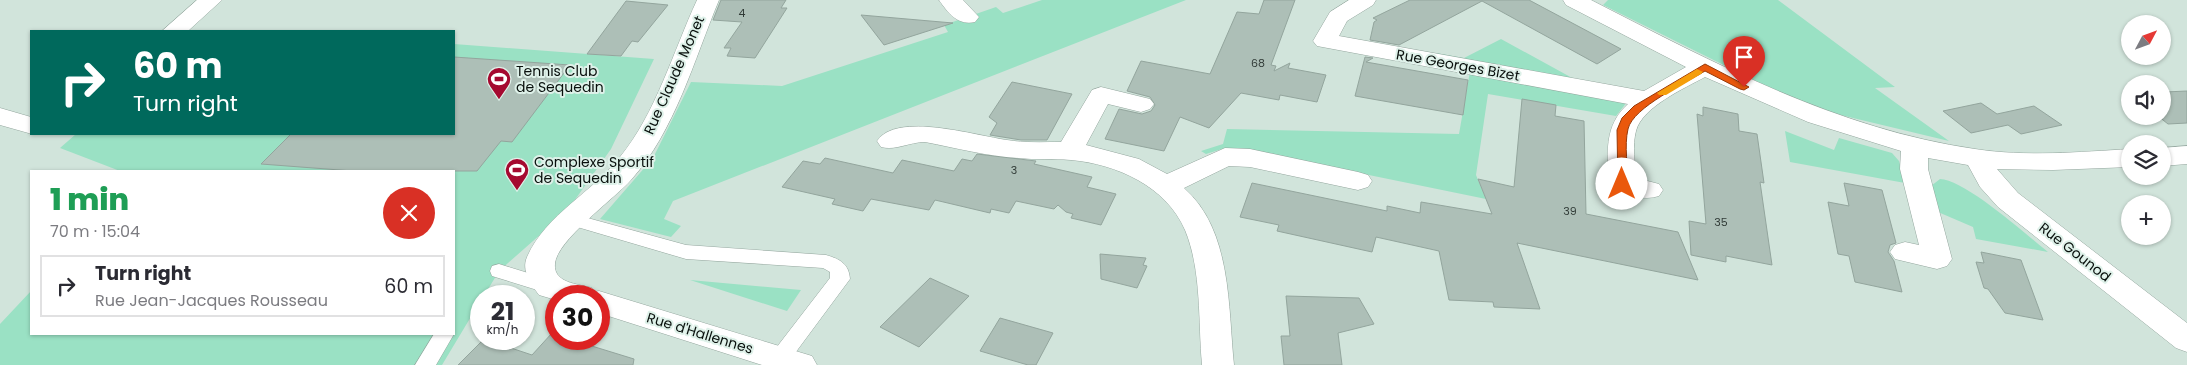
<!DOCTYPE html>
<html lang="en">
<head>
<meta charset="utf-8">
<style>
	:root { --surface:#fff; --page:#f2f2f3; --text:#2b2b33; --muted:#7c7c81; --line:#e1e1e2 }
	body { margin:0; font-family:Poppins,sans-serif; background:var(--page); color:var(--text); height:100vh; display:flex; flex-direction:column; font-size:19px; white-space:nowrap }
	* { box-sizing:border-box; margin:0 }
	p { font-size:16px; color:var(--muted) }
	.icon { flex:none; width:28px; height:28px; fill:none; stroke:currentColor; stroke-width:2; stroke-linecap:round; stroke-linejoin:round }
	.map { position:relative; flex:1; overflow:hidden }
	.side { position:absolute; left:30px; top:170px; width:425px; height:165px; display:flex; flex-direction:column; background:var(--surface); border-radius:0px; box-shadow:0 1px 4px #0004 }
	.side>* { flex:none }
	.top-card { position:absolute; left:30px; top:30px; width:425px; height:105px; border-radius:0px; box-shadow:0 1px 4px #0004; background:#00695c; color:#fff; overflow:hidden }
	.needle { width:32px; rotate:49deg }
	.tools { position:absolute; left:2121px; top:15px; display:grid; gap:10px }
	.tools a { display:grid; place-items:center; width:50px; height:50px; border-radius:50%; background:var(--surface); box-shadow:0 1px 4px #0004; font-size:25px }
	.speed { position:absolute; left:470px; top:285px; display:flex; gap:10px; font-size:25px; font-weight:700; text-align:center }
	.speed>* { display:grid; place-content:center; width:65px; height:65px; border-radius:50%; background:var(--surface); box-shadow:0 1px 4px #0004; line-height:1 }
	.speed small { font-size:12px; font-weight:400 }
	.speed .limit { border:8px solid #d22; background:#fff; color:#111 }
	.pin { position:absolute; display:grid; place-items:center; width:42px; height:42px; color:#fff; margin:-51px -21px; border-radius:50% 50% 50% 0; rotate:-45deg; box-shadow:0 0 5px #0007 }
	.pin .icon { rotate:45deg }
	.me { position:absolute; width:55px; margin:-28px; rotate:0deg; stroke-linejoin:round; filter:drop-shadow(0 0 4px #0008) }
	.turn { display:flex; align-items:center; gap:18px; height:105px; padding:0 20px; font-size:22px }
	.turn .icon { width:65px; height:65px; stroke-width:2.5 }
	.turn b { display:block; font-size:35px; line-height:42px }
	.round { display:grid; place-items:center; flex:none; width:52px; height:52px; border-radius:26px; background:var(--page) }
	.summary { display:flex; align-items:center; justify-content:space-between; height:85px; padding:0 20px }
	h1 { font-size:30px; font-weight:800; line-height:38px; color:#1e9e55 }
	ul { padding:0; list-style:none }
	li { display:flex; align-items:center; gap:15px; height:62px; margin:0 10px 8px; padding:0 10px; border:2px solid var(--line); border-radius:0px }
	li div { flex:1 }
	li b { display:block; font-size:19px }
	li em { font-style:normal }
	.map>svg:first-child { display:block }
	.green { fill:#9ae1c4 }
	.building { fill:#adbfb7; stroke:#93a59d }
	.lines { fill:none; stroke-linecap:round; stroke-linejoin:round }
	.lane-casing { stroke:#94a69e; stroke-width:1 }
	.street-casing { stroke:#94a69e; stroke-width:1 }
	.lane { fill:#fff; fill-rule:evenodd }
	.street { fill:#fff; fill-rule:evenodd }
	.route { fill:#ea580c; stroke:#983908 }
	.slow { fill:#f59e0b }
	.labels { text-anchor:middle; stroke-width:4; stroke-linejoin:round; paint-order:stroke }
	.number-label { font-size:11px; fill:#313b37 }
	.street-label { font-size:14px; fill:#080f0c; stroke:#def1e9 }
	.poi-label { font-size:14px; fill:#080f0c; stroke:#def1e9; text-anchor:start }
</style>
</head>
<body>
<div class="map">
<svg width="2187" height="365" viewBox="0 0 2187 365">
	<rect width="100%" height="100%" fill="#d1e4db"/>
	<path class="green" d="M1042 0H1186L673 201 664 219 681 226 671 237 600 219 653 158 691 82 782 86 948 32 944 25 996 7 1003 13Z
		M1608 0H1778L1895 87 1875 88 1949 141 1828 112 1780 93 1603 5Z
		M1501 39 1585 85 1435 55 1436 53 1464 58Z
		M454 44 654 59 611 149 567 211 499 271 484 296H481V300L442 365H0V324L31 291V334H454V171H120L60 148 76 134H454Z
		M1470 71 1627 102 1616 116 1488 94 1476 175 1486 199 1261 153 1222 149 1206 154 1201 151 1223 144 1227 129 1459 134Z
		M1785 131 1834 150 1839 138 1892 153 1899 161 1905 183 1790 162Z
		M1940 179C1964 179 2027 235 2048 252L1976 239 1973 227 1938 212 1931 186Z
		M690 280 801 290 787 311Z"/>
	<path class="building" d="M721 0H786L781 8H787L755 58 727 56 731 48H724L742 22 713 20Z
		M1264 0H1295L1271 65 1276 66 1274 71 1290 63 1288 68 1326 75 1317 102 1280 95 1279 100 1241 93 1209 128 1180 117 1164 151 1105 139 1119 109 1142 114 1151 111 1155 105 1150 97 1127 91 1141 61 1210 74 1237 12 1259 14Z
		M1410 0H1529L1621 49 1597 64 1482 1 1399 45 1370 40 1374 22 1377 20 1373 18Z
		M626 1 668 5 638 42 632 41 621 56 587 54Z
		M861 15 953 23 884 45Z
		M454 57 570 65 512 142 501 141 477 171H353L261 164 291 134H454Z
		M1365 57 1373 58 1366 62 1468 80 1463 115 1355 96Z
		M1012 82 1072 94 1047 140H1021L990 135 997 123 989 117Z
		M2187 91V123L2168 124 2158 116H2162V97L2165 92Z
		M1522 99 1556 105 1555 116 1584 121 1586 214 1678 232 1698 280 1517 243 1540 309 1494 307 1493 302 1449 300 1439 251 1376 237 1372 252 1277 231 1279 225 1240 217 1252 183 1387 211V206L1420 213 1421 202 1492 214 1478 179 1514 187Z
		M1981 103 1997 114 2034 106 2062 125 2021 134 2008 125 1971 133 1943 111Z
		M1703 107 1738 114 1739 131 1757 134 1764 183 1760 182 1772 265 1726 256V262L1691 255 1689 221 1706 224 1697 114 1703 116Z
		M977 154 1036 161 1034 164 1092 177 1087 187 1116 194 1101 225 1071 218 1073 214 1066 212 1058 205 1054 209 1016 201 1009 213 991 209 990 213 935 200 929 210 871 199 863 211 832 204 835 199 782 187 803 161 820 164 825 158 893 173 902 160 954 171 962 159 972 161Z
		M1844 183 1882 190 1896 243 1890 245 1888 252 1894 261 1902 292 1855 282 1849 256 1838 254 1828 202 1849 206Z
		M1981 252 2021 260 2043 320 2005 313 1988 289 1984 288 1976 262 1984 263Z
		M1100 254 1146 258 1143 265 1147 266 1137 288 1101 279Z
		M930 278 969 296 919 347 880 327Z
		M1286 296 1359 298 1374 324 1338 333 1342 365H1284L1281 336H1290Z
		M1000 318 1053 333 1036 365H1028L980 351Z
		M552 333 556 335V339H569L634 359 633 365H458L484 339 532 355Z"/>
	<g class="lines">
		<g class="lane-casing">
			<path id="lane" d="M573 214 686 245 826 255C840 259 849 264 850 279L787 364H773L770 358 773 352 830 278V272L823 268 686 259 567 224 564 220 567 216Z
				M499 264 557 282 560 287 557 292 550 294 492 276 490 271 492 266Z
				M434 334H454L436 365H415Z"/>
		</g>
		<g class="street-casing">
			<path id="street" d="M197 0H222L188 31H162Z
				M697 0H719C694 60 675 131 631 180 614 199 556 241 555 264 553 283 578 284 592 288L594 292 599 291 812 356 817 365H762L599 313V296H556V300L539 295C531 284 521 271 527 257 546 214 592 193 620 157 656 113 673 52 697 0Z
				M939 0H963L979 17 975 22C958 26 948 13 939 0Z
				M1349 0H1376L1373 5 1347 21 1339 36 1644 91 1686 67 1566 5 1563 0H1591C1714 63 1837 129 1975 149 2026 157 2079 152 2130 149V167L2053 170 1997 169 2018 193 2187 323V352L2176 348 1998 207 1980 187 1968 165 1928 158V169L1952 259 1947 266 1937 269 1895 259 1890 252 1895 245 1905 242 1919 245 1900 169 1901 151 1808 122 1705 77C1685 88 1642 107 1636 131 1632 146 1635 163 1636 178L1659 184 1663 190 1659 196C1644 201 1627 195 1612 190 1608 183 1608 177 1608 168 1607 143 1608 122 1628 104L1317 46 1313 41 1330 12Z
				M1101 87 1150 99 1154 104 1150 109 1141 112 1108 104 1086 145 1139 159 1167 174 1225 148 1250 149 1358 172 1368 175 1372 181 1368 187 1358 190 1250 167 1229 166 1184 188C1232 230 1228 307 1234 365H1202C1198 322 1202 271 1185 230 1166 186 1116 164 1071 160 1054 158 1036 160 1018 158 987 156 956 148 925 142 909 142 896 151 881 147L877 141C896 111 977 136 1007 140 1025 143 1043 142 1061 142L1092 90Z
				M0 108 31 117 32 134 0 125Z
				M2187 146V164L2162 166V148Z"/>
		</g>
		<use href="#lane" class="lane"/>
		<use href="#street" class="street"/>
	</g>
	<path class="route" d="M1705 64 1749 87 1744 90 1740 89 1705 71C1686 83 1633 107 1628 129 1624 146 1628 167 1628 184L1626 187H1618L1617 130 1622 118 1634 106Z"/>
	<path class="slow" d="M1697 69 1703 72 1701 74 1666 95H1659L1657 93Z"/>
	<defs>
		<g id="stadium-pin" transform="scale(1.25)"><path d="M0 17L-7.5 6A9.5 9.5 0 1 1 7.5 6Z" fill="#a50930" stroke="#def1e9"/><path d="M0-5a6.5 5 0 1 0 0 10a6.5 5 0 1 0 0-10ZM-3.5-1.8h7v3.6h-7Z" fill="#fff"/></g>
	</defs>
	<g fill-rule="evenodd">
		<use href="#stadium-pin" x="499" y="79"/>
		<use href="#stadium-pin" x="517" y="170"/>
	</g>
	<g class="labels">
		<g class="number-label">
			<text x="742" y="17">4</text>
			<text x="1258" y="67">68</text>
			<text x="1014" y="174">3</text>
			<text x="1570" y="215">39</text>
			<text x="1721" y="226">35</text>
		</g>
		<g class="street-label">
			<text transform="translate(1458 65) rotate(10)" y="5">Rue Georges Bizet</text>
			<text transform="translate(674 75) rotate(-66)" y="5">Rue Claude Monet</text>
			<text transform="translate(2075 252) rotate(38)" y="5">Rue Gounod</text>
			<text transform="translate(700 333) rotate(17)" y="5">Rue d'Hallennes</text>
		</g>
		<g class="poi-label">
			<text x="516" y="76">Tennis Club<tspan x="516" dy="16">de Sequedin</tspan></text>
			<text x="534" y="167">Complexe Sportif<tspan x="534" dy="16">de Sequedin</tspan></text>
		</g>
	</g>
</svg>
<div class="tools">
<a><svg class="needle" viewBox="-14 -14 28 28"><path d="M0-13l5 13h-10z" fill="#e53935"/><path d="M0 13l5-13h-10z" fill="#7c7c81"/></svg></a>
<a><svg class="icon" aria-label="sound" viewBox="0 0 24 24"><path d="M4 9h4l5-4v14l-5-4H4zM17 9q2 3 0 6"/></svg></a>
<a><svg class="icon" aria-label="layers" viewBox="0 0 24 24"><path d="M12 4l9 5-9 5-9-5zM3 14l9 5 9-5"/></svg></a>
<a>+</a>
</div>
<div class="speed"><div>21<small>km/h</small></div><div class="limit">30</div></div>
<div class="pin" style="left:1744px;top:87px;background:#d93025"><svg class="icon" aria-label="arrive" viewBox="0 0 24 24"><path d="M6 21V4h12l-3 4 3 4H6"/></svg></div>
<svg class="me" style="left:1622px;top:184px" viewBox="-20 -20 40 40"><circle r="19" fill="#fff"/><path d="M0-13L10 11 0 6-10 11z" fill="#ea580c"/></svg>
<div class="top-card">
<div class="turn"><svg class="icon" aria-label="right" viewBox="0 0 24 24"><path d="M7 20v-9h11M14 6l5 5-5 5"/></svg><div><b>60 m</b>Turn right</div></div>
</div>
<section class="side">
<div class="summary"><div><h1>1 min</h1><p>70 m · 15:04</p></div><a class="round" style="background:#d93025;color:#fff"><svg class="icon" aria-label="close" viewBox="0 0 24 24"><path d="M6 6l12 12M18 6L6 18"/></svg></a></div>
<ul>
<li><svg class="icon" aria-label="right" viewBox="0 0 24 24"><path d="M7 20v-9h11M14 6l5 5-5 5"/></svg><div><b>Turn right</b><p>Rue Jean-Jacques Rousseau</p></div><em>60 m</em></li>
</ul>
</section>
</div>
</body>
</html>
